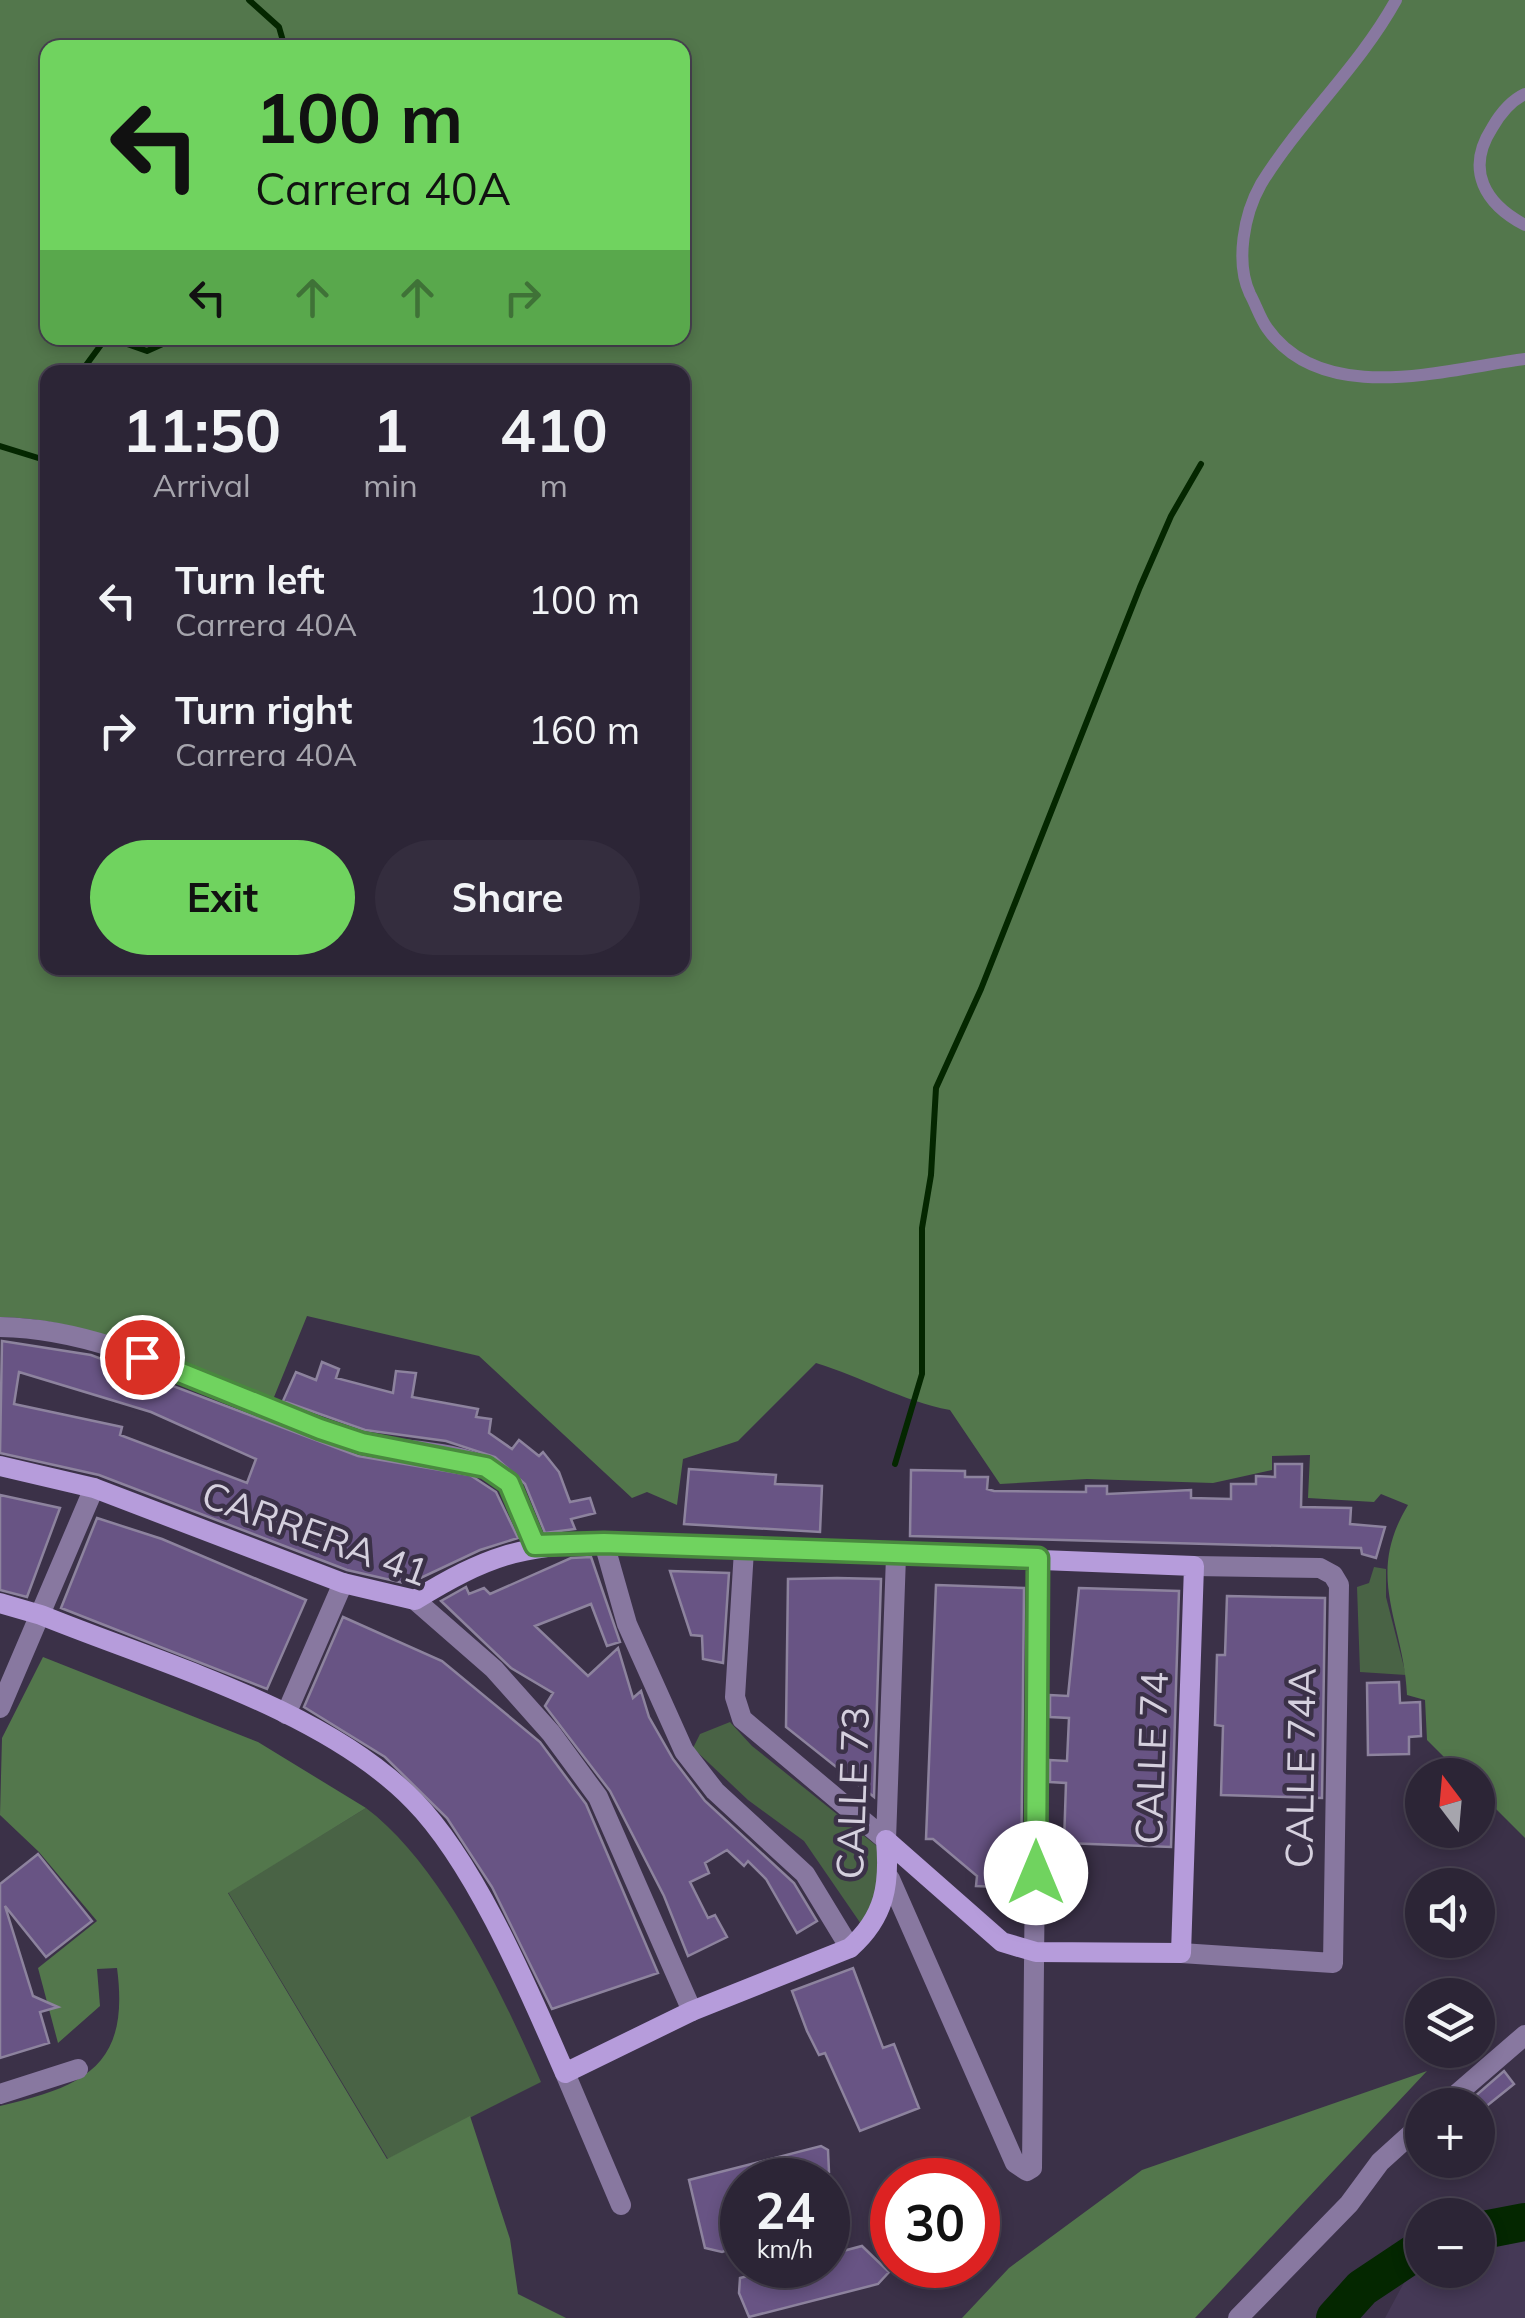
<!DOCTYPE html>
<html lang="en">
<head>
<meta charset="utf-8">
<style>
	:root { --surface:#2c2536; --page:#342d3e; --text:#f1f3f6; --muted:#a6a5ad; --line:#484251; --accent:#70d35f }
	body { margin:0; font-family:Mulish,sans-serif; background:var(--page); color:var(--text); height:100vh; display:flex; flex-direction:column; font-size:38px; white-space:nowrap }
	* { box-sizing:border-box; margin:0 }
	p { font-size:32px; color:var(--muted) }
	.icon { flex:none; width:55px; height:55px; fill:none; stroke:currentColor; stroke-width:2; stroke-linecap:round; stroke-linejoin:round }
	.map { position:relative; flex:1; overflow:hidden }
	.side { position:absolute; left:40px; top:365px; width:650px; height:610px; display:flex; flex-direction:column; background:var(--surface); border-radius:20px; box-shadow:0 5px 15px #0003,0 0 0 2px var(--line) }
	.side>* { flex:none }
	.guide { position:absolute; left:40px; top:40px; width:650px; height:305px; border-radius:20px; box-shadow:0 5px 15px #0003,0 0 0 2px var(--line); background:#70d35f; color:#111; overflow:hidden }
	.needle { width:65px; rotate:344deg }
	.buttons { position:absolute; left:1405px; top:1758px; display:grid; gap:20px }
	.buttons a { display:grid; place-items:center; width:90px; height:90px; border-radius:50%; background:var(--surface); box-shadow:0 5px 15px #0003,0 0 0 2px var(--line); font-size:50px }
	.speed { position:absolute; left:720px; top:2158px; display:flex; gap:20px; font-size:50px; font-weight:700; text-align:center }
	.speed>* { display:grid; place-content:center; width:130px; height:130px; border-radius:50%; background:var(--surface); box-shadow:0 5px 15px #0003,0 0 0 2px var(--line); line-height:1 }
	.speed small { font-size:25px; font-weight:400 }
	.speed .limit { border:15px solid #d22; background:#fff; color:#111 }
	.pin { position:absolute; display:grid; place-items:center; width:85px; height:85px; color:#fff; margin:-42px; border:5px solid #fff; border-radius:50%; box-shadow:0 2px 10px #0007 }
	.me { position:absolute; width:110px; margin:-55px; rotate:0deg; stroke-linejoin:round; filter:drop-shadow(0 0 8px #0008) }
	.turn { display:flex; align-items:center; gap:35px; height:210px; padding:0 50px; font-size:45px }
	.turn .icon { width:130px; height:130px; stroke-width:2.5 }
	.turn b { display:block; font-size:70px; line-height:85px }
	.lanes { display:flex; align-items:center; height:95px; padding:0 50px; background:#0003; justify-content:center; gap:50px; direction:ltr }
	.lanes .off { opacity:.35 }
	.eta { display:flex; justify-content:space-evenly; align-items:center; height:170px; text-align:center }
	.eta b { font-size:60px; font-weight:700; line-height:70px }
	.primary-button { display:flex; gap:20px; margin-top:auto; padding:20px 50px }
	.primary-button a { flex:1; height:115px; border-radius:60px; background:var(--accent); color:#111; font-size:40px; font-weight:700; line-height:115px; text-align:center }
	.primary-button a+a { background:var(--page); color:var(--text) }
	ul { padding:0; list-style:none }
	li { display:flex; align-items:center; gap:30px; height:130px; padding:0 50px }
	li div { flex:1 }
	li b { display:block; font-size:38px }
	li em { font-style:normal }
	.map>svg:first-child { display:block }
	.built { fill:#453956 }
	.green { fill:#496345 }
	.forest { fill:#53774c; fill-rule:evenodd }
	.lines { fill:none; stroke-linecap:round; stroke-linejoin:round }
	.stream { stroke:#042700; stroke-width:6 }
	.river { stroke:#042700; stroke-width:38 }
	.building { fill:#685484; stroke:#8d839e; stroke-width:2.5; fill-rule:evenodd }
	.lane { stroke:#8878a0; stroke-width:12 }
	.street { stroke:#8878a0; stroke-width:20 }
	.secondary { stroke:#b69cdb; stroke-width:20 }
	.route-casing { stroke:#49893e; stroke-width:25 }
	.route { stroke:#70d35f; stroke-width:18 }
	.labels { text-anchor:middle; stroke-width:9; stroke-linejoin:round; paint-order:stroke }
	.street-label { font-size:38px; fill:#d5d0de; stroke:#3b3148 }
</style>
</head>
<body>
<div class="map">
<svg width="1525" height="2318" viewBox="0 0 1525 2318">
	<rect width="100%" height="100%" fill="#3b3148"/>
	<path class="built" d="M1525 2222V2318H1385L1422 2249V2270H1478V2231Z"/>
	<path class="green" d="M1374 1567 1386 1569V1597L1406 1675 1360 1672 1357 1587 1369 1583Z
		M730 1722 752 1746 878 1847 883 1882 861 1924 804 1841 748 1800 693 1748 700 1734Z
		M366 1808C442 1865 503 1995 541 2082L388 2159 228 1892Z"/>
	<path class="forest" d="M0 0H1525V1838L1478 1791V1775H1462L1427 1740 1425 1700 1407 1695C1404 1622 1364 1577 1408 1505L1381 1494 1374 1502 1308 1498 1310 1455 1272 1456V1470L1213 1483 1087 1479 1000 1484 950 1410C902 1401 862 1377 816 1363L738 1441 683 1459 677 1505 647 1492 632 1498 479 1356 307 1316 272 1402C186 1368 94 1318 0 1317ZM48 48H682V338H48ZM48 372H682V968H48Z
		M43 1657 258 1742 366 1808 228 1893 387 2159 470 2116 510 2239 518 2294 566 2318H0V2106C86 2086 130 2065 117 1968L97 1969 100 2006 58 2043 38 1968 97 1921 39 1852 0 1815 2 1738Z
		M1427 2071 1195 2318H962L1009 2268 1142 2170Z"/>
	<g class="lines">
		<path class="stream" d="M249 0 279 27 285 48
			M110 338 147 351 176 338
			M81 372 106 338
			M0 446 48 461
			M895 1464 922 1374V1228L931 1175 936 1088 981 989 1140 587 1171 516 1201 464"/>
		<path class="river" d="M1478 2231 1525 2222
			M1335 2318 1362 2288 1422 2248"/>
	</g>
	<path class="building" d="M2 1341 91 1355 358 1456 470 1475 496 1492 518 1538 480 1550 408 1584 347 1570 99 1475 0 1453ZM19 1372 151 1412 256 1459 247 1483 120 1435 122 1427 14 1404Z
		M322 1362 339 1369 336 1378 393 1393 396 1371 416 1373 412 1397 478 1409 476 1417 491 1419 489 1433 512 1449 519 1440 539 1456 543 1452 559 1472 570 1502 590 1498 595 1513 571 1519 575 1529 545 1533 525 1484 495 1457 446 1441 365 1430 283 1401 296 1372 316 1380Z
		M1275 1464H1302L1301 1507 1351 1508 1350 1524 1385 1527 1376 1558 1362 1554 1361 1548 910 1536 911 1470 965 1471V1477H988L987 1489 994 1491 1086 1492V1486H1107V1494L1191 1490V1498L1231 1499V1484H1256V1476L1275 1477Z
		M689 1469 776 1475 775 1484 822 1486 820 1532 684 1524Z
		M0 1495 60 1508 27 1597 0 1590Z
		M97 1518 162 1539 306 1600 267 1689 61 1608Z
		M591 1557 620 1642 607 1646 591 1604 535 1626 588 1676 618 1648 633 1698 641 1691 649 1717 673 1759 705 1801 794 1883 817 1921 797 1933 766 1879 748 1861 744 1866 727 1850 705 1863 709 1873 690 1882 708 1918 715 1915 727 1937 688 1956 664 1896 610 1791 545 1706 553 1693 511 1668 441 1601 466 1587 469 1594 484 1588 490 1594 571 1558Z
		M670 1571 729 1573 723 1663 703 1659 702 1636 691 1635Z
		M837 1578 881 1579 874 1797 786 1727 788 1579Z
		M936 1585 1024 1588 1021 1888 976 1886 977 1876 933 1839H926Z
		M1079 1588 1179 1591 1171 1847 1064 1843 1066 1783 1050 1782V1760L1067 1761 1069 1718 1050 1717V1695L1068 1696Z
		M1227 1596 1325 1598 1322 1798 1221 1795 1223 1726 1215 1725 1217 1655H1225Z
		M343 1617 442 1661 540 1742 586 1804 658 1973 552 2009 492 1887 447 1818 385 1757 304 1707Z
		M1399 1682 1400 1703 1420 1702 1421 1736 1409 1737V1754L1368 1755 1367 1683Z
		M38 1854 92 1921 46 1957 5 1906 33 1996 58 2007 40 2012 49 2043 0 2058V1884Z
		M853 1968 883 2048 894 2044 919 2108 860 2131 825 2053 819 2055 807 2031 792 1991Z
		M1504 2071 1514 2084 1478 2113V2105H1465Z
		M821 2146 828 2150 829 2172 804 2180H742V2245L722 2252 705 2248 689 2180Z
		M862 2246 889 2272 878 2284 749 2317 739 2293 740 2278 790 2265H828V2255Z"/>
	<g class="lines">
		<path class="lane" d="M1396 0C1359 67 1301 119 1261 184 1244 214 1235 262 1250 294 1256 305 1260 318 1267 328 1323 408 1446 369 1525 359
			M1525 94C1510 101 1500 114 1492 128 1465 170 1485 204 1525 225"/>
		<path class="street" d="M0 1327C131 1329 238 1411 362 1443 401 1452 453 1449 489 1469 518 1485 524 1515 535 1545
			M604 1543 627 1624 684 1751 715 1791 805 1874 850 1948
			M744 1550 735 1697 742 1719 886 1840
			M415 1600 494 1669 551 1733 598 1797 692 2011
			M0 1708 94 1488
			M286 1714 343 1583
			M886 1840 896 1556
			M890 1879 1015 2163 1027 2171 1032 2168 1038 1558
			M1181 1953 1333 1963 1339 1585 1333 1575 1320 1568 1194 1566
			M565 2073 621 2205
			M0 2094 78 2069
			M1444 2105 1525 2035
			M1238 2318 1349 2204 1380 2162 1422 2124"/>
		<path class="secondary" d="M0 1466 94 1488 343 1583 415 1600C487 1556 520 1545 604 1543L1194 1566 1181 1953 1036 1952 1002 1942 886 1840
			M0 1603 41 1615C159 1663 325 1709 414 1801 476 1864 529 1991 565 2073L692 2011 850 1948C885 1917 890 1885 886 1840"/>
	</g>
	<g class="lines">
		<g class="route-casing">
			<path id="route" d="M142 1357 320 1429 362 1443 486 1467 509 1483 535 1545 604 1543 1038 1558 1036 1873"/>
		</g>
		<use href="#route" class="route"/>
	</g>
	<g class="labels">
		<g class="street-label">
			<text transform="translate(315 1534) rotate(20)" y="13">CARRERA 41</text>
			<text transform="translate(1152 1758) rotate(-88)" y="13">CALLE 74</text>
			<text transform="translate(1301 1768) rotate(-89)" y="13">CALLE 74A</text>
			<text transform="translate(853 1793) rotate(-88)" y="13">CALLE 73</text>
		</g>
	</g>
</svg>
<div class="buttons">
<a><svg class="needle" viewBox="-14 -14 28 28"><path d="M0-13l5 13h-10z" fill="#e53935"/><path d="M0 13l5-13h-10z" fill="#a6a5ad"/></svg></a>
<a><svg class="icon" aria-label="sound" viewBox="0 0 24 24"><path d="M4 9h4l5-4v14l-5-4H4zM17 9q2 3 0 6"/></svg></a>
<a><svg class="icon" aria-label="layers" viewBox="0 0 24 24"><path d="M12 4l9 5-9 5-9-5zM3 14l9 5 9-5"/></svg></a>
<a>+</a>
<a>−</a>
</div>
<div class="speed"><div>24<small>km/h</small></div><div class="limit">30</div></div>
<div class="pin" style="left:142px;top:1357px;background:#d93025"><svg class="icon" aria-label="arrive" viewBox="0 0 24 24"><path d="M6 21V4h12l-3 4 3 4H6"/></svg></div>
<svg class="me" style="left:1036px;top:1873px" viewBox="-20 -20 40 40"><circle r="19" fill="#fff"/><path d="M0-13L10 11 0 6-10 11z" fill="#70d35f"/></svg>
<div class="guide">
<div class="turn"><svg class="icon" aria-label="left" viewBox="0 0 24 24"><path d="M17 20v-9H6M10 6l-5 5 5 5"/></svg><div><b>100 m</b>Carrera 40A</div></div>
<div class="lanes"><svg class="icon" aria-label="left" viewBox="0 0 24 24"><path d="M17 20v-9H6M10 6l-5 5 5 5"/></svg><svg class="icon off" aria-label="ahead" viewBox="0 0 24 24"><path d="M12 20V5M6 11l6-6 6 6"/></svg><svg class="icon off" aria-label="ahead" viewBox="0 0 24 24"><path d="M12 20V5M6 11l6-6 6 6"/></svg><svg class="icon off" aria-label="right" viewBox="0 0 24 24"><path d="M7 20v-9h11M14 6l5 5-5 5"/></svg></div>
</div>
<section class="side">
<div class="eta">
<div><b>11:50</b><p>Arrival</p></div>
<div><b>1</b><p>min</p></div>
<div><b>410</b><p>m</p></div>
</div>
<ul>
<li><svg class="icon" aria-label="left" viewBox="0 0 24 24"><path d="M17 20v-9H6M10 6l-5 5 5 5"/></svg><div><b>Turn left</b><p>Carrera 40A</p></div><em>100 m</em></li>
<li><svg class="icon" aria-label="right" viewBox="0 0 24 24"><path d="M7 20v-9h11M14 6l5 5-5 5"/></svg><div><b>Turn right</b><p>Carrera 40A</p></div><em>160 m</em></li>
</ul>
<div class="primary-button"><a>Exit</a><a>Share</a></div>
</section>
</div>
</body>
</html>
